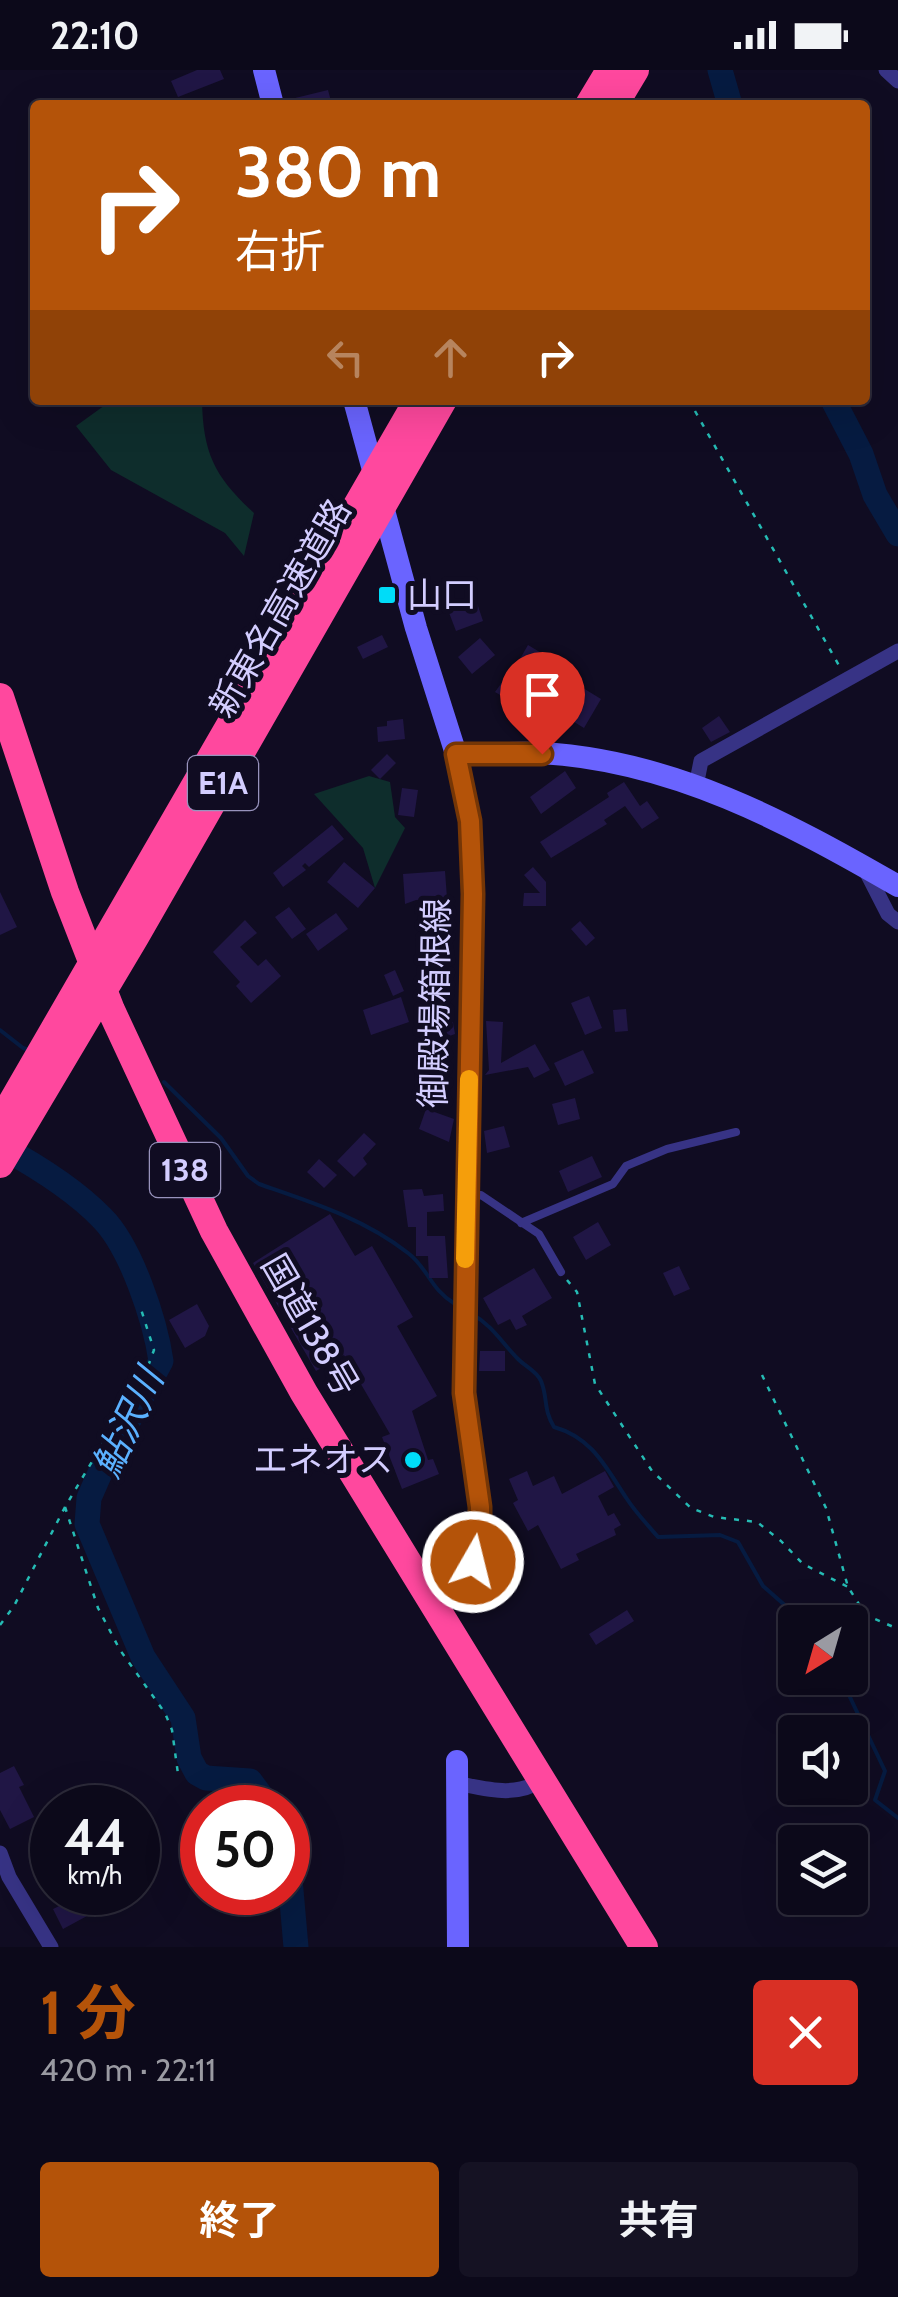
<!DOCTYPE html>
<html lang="ja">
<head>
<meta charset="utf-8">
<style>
	:root { --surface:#0c091a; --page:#151223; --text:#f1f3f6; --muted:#9a9aa2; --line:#2c2a39; --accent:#b45309 }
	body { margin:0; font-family:Cabin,"Noto Sans JP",sans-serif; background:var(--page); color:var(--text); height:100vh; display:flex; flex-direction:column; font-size:38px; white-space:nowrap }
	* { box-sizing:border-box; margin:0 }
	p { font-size:32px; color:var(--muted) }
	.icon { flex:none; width:55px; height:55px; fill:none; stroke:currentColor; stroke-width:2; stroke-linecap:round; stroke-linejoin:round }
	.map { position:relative; height:1877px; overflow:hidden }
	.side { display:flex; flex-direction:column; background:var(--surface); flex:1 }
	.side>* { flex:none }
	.top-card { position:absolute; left:30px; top:30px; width:840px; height:305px; border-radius:10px; box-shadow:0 10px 40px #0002,0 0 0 2px var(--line); background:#b45309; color:#fff; overflow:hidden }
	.needle { width:65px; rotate:217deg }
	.controls { position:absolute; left:778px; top:1535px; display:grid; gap:20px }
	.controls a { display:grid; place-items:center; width:90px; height:90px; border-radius:10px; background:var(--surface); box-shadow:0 10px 40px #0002,0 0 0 2px var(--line); font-size:50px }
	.speed { position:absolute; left:30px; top:1715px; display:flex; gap:20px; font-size:50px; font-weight:700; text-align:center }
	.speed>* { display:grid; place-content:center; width:130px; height:130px; border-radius:50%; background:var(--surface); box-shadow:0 10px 40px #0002,0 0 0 2px var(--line); line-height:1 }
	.speed small { font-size:25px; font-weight:400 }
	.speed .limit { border:15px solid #d22; background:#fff; color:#111 }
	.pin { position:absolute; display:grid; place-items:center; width:85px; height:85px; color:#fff; margin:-102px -42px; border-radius:50% 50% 50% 0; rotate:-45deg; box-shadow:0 0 10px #0007 }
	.pin .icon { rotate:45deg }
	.me { position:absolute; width:110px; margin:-55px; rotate:8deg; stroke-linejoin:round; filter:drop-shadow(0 0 8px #0008) }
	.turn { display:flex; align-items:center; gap:35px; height:210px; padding:0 40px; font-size:45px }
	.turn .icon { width:130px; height:130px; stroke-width:2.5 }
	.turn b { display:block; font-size:70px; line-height:85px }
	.lanes { display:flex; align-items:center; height:95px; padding:0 40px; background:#0003; justify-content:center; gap:50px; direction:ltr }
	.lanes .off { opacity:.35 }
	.round { display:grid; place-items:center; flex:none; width:105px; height:105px; border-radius:10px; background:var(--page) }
	.head { display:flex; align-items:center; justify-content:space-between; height:170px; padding:0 40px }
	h1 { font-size:60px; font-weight:700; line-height:75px; color:var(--accent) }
	.cta { display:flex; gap:20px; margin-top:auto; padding:20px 40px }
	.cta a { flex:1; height:115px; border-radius:10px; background:var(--accent); color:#fff; font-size:40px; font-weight:700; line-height:115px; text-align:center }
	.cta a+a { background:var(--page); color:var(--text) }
	.status { display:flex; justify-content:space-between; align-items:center; height:70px; padding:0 50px; background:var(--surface); direction:ltr }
	.status svg { height:28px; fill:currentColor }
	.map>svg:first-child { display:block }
	.green { fill:#0e2d2c }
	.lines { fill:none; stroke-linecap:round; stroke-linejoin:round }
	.stream { stroke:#061b41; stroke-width:4 }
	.river { stroke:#061b41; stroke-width:25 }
	.building { fill:#201645 }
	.path { stroke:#25bbb4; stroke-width:2.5; stroke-dasharray:5 8; stroke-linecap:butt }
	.lane { stroke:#373385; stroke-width:8 }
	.street { stroke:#373385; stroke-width:15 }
	.secondary { stroke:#6a64ff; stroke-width:22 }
	.highway { stroke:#ff489e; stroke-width:28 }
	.route-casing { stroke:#753606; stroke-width:25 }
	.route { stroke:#b45309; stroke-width:18 }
	.slow { stroke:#f59e0b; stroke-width:18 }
	.poi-dot { fill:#00dcf8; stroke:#100c22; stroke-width:4 }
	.labels { text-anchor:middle; stroke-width:10; stroke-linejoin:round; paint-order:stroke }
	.shield { fill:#100c22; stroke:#9893bd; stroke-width:2.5 }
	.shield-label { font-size:32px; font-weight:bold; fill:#d3cdff }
	.poi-label { font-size:35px; fill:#d3cdff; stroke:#100c22; text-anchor:start }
	.street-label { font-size:35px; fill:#d3cdff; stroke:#100c22 }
	.water-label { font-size:38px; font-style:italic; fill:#5bb1ff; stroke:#100c22 }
</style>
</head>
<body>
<div class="status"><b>22:10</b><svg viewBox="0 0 49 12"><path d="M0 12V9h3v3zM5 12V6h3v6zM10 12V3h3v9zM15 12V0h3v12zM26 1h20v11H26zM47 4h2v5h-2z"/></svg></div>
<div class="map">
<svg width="898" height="1877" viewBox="0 0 898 1877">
	<rect width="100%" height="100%" fill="#100c22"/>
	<path class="green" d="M112 330H202C203 384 215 407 254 443L244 486 225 463 111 400 76 356Z
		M369 706 390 712 395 747 405 758 375 818 363 778 314 724Z"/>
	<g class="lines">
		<path class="stream" d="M0 960 23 978 32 981
			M164 1012 221 1068 248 1106 259 1114C311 1132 363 1148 408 1183 428 1198 430 1219 455 1234
			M472 1244C493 1256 502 1273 518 1289 526 1297 537 1301 541 1311 548 1328 543 1339 554 1357 593 1368 606 1398 627 1429 636 1443 648 1455 658 1467L720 1465 738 1472 763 1516 804 1552
			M850 1584V1598
			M849 1608 848 1623 885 1701 875 1730 898 1748"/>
		<path class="river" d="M720 0 730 35
			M833 330 861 384 875 425 898 464
			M0 1076C35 1095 74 1119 102 1148 131 1177 155 1250 161 1291L100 1403 89 1428 87 1454 143 1587 183 1648 189 1688 197 1703 206 1708 250 1711 270 1738
			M288 1786 296 1877"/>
	</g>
	<path class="building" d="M197 0H220L224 9 178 27 171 11Z
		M328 20 332 35H288L287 30Z
		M476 530 483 551 456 561 448 540Z
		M382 565 388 577 363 589 357 577Z
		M480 568 495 585 472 604 458 587Z
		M528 575 553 590 537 617 550 627 538 644 523 633 521 637 495 622 508 604 510 606Z
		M583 618 601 629 584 658 566 647Z
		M719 646 730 662 711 672 702 658Z
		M403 649 405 669 378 672 377 657 387 656V651Z
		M387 684 396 693 380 709 371 700Z
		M565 701 576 718 541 744 530 727Z
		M624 712 640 736 647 731 659 748 642 759 625 736 604 750 607 754 551 788 540 772 609 727 607 723Z
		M402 718 418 720 414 747 398 745Z
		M332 755 344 769 309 797 305 793 302 796 306 800 283 817 273 803Z
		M344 792 375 818 358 838 327 812Z
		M533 797 546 812V836H523L524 823H540L524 805Z
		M445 801 447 828 416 830 405 834 403 804Z
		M0 822 17 857 0 865Z
		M289 837 306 859 292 869 275 847Z
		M336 843 348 859 318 881 306 864Z
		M245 850 257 863 240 877 258 896 266 889 281 906 251 933 236 916 240 912 213 882Z
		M580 851 595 868 586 876 571 859Z
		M447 854 451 877 438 879 434 856Z
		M395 900 404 921 393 926 384 905Z
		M589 926 602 958 585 965 571 933Z
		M401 927 409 952 371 965 363 940Z
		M626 939 628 961 615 962 613 940Z
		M451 941 455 964 441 969 434 946Z
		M486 951 503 952 501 993 535 974 550 1000 534 1008 528 997 485 1005 489 1000Z
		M583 980 594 1003 565 1016 554 993Z
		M575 1028 580 1049 558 1055 552 1034Z
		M426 1039 454 1049 449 1072 419 1059Z
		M504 1056 510 1077 487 1083 484 1061Z
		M364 1063 376 1074 363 1088 367 1094 354 1107 337 1091Z
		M592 1086 602 1107 568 1122 559 1101Z
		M319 1089 337 1105 324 1118 307 1102Z
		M422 1119 424 1126 443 1124 444 1141 427 1142V1166H445L448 1208H429L428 1186H416V1157H408L403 1120Z
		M330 1144 355 1186 372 1176 413 1247 397 1256 437 1326 412 1341 428 1390 433 1389 439 1404 402 1419 382 1367 390 1364 344 1285 316 1301 253 1193Z
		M598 1152 611 1175 586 1190 573 1167Z
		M679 1196 690 1219 674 1226 663 1203Z
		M534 1198 552 1228 522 1246 527 1255 516 1260 510 1249 498 1255 483 1228Z
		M197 1234 209 1256 205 1266 185 1278 169 1250Z
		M480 1281H505V1301H479Z
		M527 1401 533 1416 554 1406 562 1424 605 1401 614 1417 598 1426 608 1446 614 1443 621 1455 614 1459 616 1465 576 1484 579 1490 561 1499 538 1455 528 1461 513 1433 518 1430 509 1409Z
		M627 1540 634 1551 596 1575 589 1564Z
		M14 1696 24 1715 19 1717 34 1747 10 1759 0 1740V1703Z
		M78 1827 87 1846 63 1859 53 1839Z"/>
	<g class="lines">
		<path class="path" d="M695 341 841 599
			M567 1210 577 1222 595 1314 652 1401 691 1438 714 1447 757 1452 781 1471 803 1494 848 1517
			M762 1305 826 1438 848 1517 866 1545 898 1559
			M65 1437 98 1538 120 1580 165 1643 172 1660 178 1704
			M0 1555 14 1536 65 1437 147 1299 154 1280 140 1236"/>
		<path class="lane" d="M470 1127 481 1125 539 1164 561 1202
			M521 1153 613 1114 626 1096 667 1079 736 1062"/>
		<path class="street" d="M886 0 898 11
			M696 716 701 691 898 581
			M866 801 888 844 898 852
			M456 1713C487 1719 515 1728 542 1710
			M0 1783 9 1807 51 1877"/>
		<path class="secondary" d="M264 0 273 35
			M354 330 416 558 456 684 470 751 473 824 464 1323 480 1437V1468L473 1492 438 1540
			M456 684C484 684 513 682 541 683 672 690 787 752 898 816
			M457 1691 458 1877"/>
		<path class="highway" d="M589 35 610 0
			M614 35 635 0
			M0 627 65 822 111 940 214 1161 304 1323 644 1877
			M0 1053 418 330
			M0 1094 135 867 443 330"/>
	</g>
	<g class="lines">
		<g class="route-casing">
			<path id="route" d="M473 1492 480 1468V1437L464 1323 473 824 470 751 456 684H542"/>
		</g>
		<use href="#route" class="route"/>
		<path class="slow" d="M465 1189 469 1009"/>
	</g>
	<g class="poi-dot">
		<rect x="377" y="515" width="20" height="20" rx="5"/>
		<circle cx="413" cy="1390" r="10"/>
	</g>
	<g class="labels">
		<g class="shield">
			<rect x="188" y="686" width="70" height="54" rx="8"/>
			<rect x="150" y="1073" width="70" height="54" rx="8"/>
		</g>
		<g class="shield-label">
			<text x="223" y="724">E1A</text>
			<text x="185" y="1111">138</text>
		</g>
		<g class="poi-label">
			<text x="407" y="537">山口</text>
			<text x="393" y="1402" text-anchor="end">エネオス</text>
		</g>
		<g class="street-label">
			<text transform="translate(280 538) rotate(-60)" y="12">新東名高速道路</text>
			<text transform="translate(435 933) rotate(-89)" y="12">御殿場箱根線</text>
			<text transform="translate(310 1255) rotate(60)" y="12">国道138号</text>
		</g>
		<g class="water-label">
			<text transform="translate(128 1353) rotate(-65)" y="13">鮎沢川</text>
		</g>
	</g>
</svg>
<div class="controls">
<a><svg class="needle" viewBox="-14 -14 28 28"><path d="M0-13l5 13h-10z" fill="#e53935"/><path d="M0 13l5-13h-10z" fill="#9a9aa2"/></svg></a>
<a><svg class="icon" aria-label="sound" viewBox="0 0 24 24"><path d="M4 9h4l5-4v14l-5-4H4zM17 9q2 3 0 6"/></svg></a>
<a><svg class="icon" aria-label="layers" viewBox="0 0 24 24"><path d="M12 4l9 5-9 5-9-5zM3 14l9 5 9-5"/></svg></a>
</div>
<div class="speed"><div>44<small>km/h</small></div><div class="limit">50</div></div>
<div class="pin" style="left:542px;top:684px;background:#d93025"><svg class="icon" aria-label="arrive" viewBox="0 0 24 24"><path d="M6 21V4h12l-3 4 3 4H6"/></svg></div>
<svg class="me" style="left:473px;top:1492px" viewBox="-20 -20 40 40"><circle r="17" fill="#b45309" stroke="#fff" stroke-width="3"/><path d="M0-11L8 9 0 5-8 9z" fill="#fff"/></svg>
<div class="top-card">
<div class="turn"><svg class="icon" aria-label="right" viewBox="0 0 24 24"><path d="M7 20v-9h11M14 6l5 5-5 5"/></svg><div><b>380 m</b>右折</div></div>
<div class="lanes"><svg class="icon off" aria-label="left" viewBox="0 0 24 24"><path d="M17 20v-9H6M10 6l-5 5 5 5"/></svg><svg class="icon off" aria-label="ahead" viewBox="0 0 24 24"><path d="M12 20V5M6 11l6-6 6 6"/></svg><svg class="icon" aria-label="right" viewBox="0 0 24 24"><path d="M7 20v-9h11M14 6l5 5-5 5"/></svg></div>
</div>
</div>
<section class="side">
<div class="head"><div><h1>1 分</h1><p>420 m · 22:11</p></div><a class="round" style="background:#d93025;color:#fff"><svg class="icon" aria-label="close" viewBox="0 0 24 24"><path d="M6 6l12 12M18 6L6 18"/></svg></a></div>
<div class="cta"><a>終了</a><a>共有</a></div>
</section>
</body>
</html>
